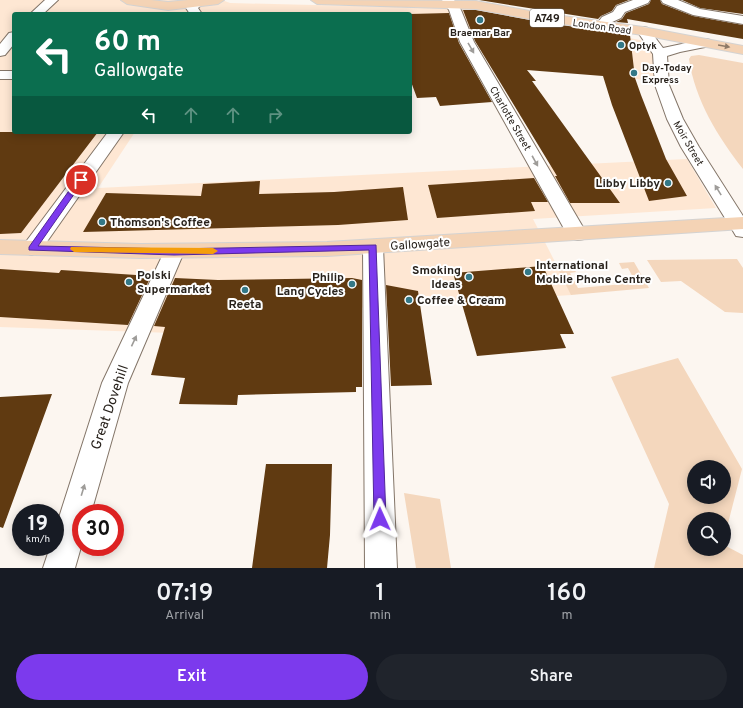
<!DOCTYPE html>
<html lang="en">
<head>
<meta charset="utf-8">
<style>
	:root { --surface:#171b24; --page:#20242c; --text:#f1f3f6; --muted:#9ea1a6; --accent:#7c3aed }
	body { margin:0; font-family:Overpass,sans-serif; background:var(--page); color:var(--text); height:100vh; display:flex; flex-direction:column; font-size:15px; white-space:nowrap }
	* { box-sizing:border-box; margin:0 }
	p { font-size:13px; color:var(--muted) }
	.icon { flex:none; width:22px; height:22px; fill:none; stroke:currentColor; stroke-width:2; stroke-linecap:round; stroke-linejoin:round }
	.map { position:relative; height:568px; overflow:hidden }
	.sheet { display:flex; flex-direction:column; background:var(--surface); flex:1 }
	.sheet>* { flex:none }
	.top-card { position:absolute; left:12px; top:12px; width:400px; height:122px; border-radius:4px; box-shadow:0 2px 10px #0003; background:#0b6e4f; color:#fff; overflow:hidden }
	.buttons { position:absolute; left:687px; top:460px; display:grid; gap:8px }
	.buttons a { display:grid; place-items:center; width:44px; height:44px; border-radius:50%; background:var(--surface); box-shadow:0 2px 10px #0003; font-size:20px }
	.speed { position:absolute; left:12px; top:504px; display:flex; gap:8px; font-size:20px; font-weight:700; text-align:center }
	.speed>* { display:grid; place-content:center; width:52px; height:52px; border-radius:50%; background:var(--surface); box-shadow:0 2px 10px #0003; line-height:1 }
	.speed small { font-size:10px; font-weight:400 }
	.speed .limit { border:6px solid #d22; background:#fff; color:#111 }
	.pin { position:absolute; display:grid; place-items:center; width:34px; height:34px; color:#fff; margin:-17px; border:2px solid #fff; border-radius:50%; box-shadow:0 1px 4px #0007 }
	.me { position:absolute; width:44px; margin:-22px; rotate:359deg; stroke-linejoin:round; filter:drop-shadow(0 0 3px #0008) }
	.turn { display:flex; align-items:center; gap:14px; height:84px; padding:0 16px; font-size:18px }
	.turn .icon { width:52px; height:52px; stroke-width:2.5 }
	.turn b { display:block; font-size:28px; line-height:34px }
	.lanes { display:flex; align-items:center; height:38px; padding:0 16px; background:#0003; justify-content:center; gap:20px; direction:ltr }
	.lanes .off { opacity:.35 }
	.eta { display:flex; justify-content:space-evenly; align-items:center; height:68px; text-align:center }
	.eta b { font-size:24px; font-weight:600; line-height:28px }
	.cta { display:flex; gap:8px; margin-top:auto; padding:8px 16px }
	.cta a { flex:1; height:46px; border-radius:24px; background:var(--accent); color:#fff; font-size:16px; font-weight:600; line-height:46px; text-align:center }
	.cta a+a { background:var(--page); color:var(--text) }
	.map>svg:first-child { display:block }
	.built { fill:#fee7d3 }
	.green { fill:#f4d7bd; fill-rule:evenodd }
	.building { fill:#603a11 }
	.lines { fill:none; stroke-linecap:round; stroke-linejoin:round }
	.minor-casing { stroke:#837568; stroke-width:2 }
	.major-casing { stroke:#d4d3d2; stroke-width:2 }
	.minor { fill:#fff; fill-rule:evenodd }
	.major { fill:#f4d3b5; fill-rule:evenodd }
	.oneway { fill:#8e7a68 }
	.oneway2 { fill:#9e9c99 }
	.route { fill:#7c3aed; stroke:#51269a }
	.slow { fill:#f59e0b }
	.poi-dot { fill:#337887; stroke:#fff; stroke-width:1.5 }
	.labels { text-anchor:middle; stroke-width:4; stroke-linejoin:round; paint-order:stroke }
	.far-street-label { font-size:10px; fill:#28221c; stroke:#fff }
	.far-poi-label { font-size:10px; font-weight:bold; fill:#28221c; stroke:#fff; text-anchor:start }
	.shield { fill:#fff; stroke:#686460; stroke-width:1 }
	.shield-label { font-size:11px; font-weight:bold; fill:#28221c }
	.poi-label { font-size:12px; font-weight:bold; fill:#28221c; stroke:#fff; text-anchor:start }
	.street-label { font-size:12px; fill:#28221c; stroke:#fff }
	.near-street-label { font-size:14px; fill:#28221c; stroke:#fff }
</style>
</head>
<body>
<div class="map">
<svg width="743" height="568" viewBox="0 0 743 568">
	<rect width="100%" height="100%" fill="#fcf6f0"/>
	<path class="built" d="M0 0H222L230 3 475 9 640 40 655 52 657 82 617 76 606 50 456 29H410V14H14V132H135L98 188 687 159 716 208 533 219 572 295 322 310 201 334 0 327Z"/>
	<path class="green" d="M699 55 743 63V169C718 137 695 100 689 59L691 56Z
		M737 259 743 268V313L725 312 681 281 661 282 647 260Z
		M634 262 649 288 571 295 557 267 572 266 576 272 570 273 578 288 636 283 628 268 622 269 619 263Z
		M678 358 742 469 724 539V519H694V549H724V545L743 555V568H654L669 504 611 377ZM694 467H724V497H694Z
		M404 493 440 499 451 568H416Z"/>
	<path class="building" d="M479 0H629L616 5 612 11 601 16 598 19Z
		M651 0H660L662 4 693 16 743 25V39L627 19 628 23 616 22 622 19 626 13 649 4Z
		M682 0H743V14L700 8Z
		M463 10H476L541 22 630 35 635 78 641 95 666 159 687 196 649 201 612 105 603 76 527 70 536 81H532L620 203H570L555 176H557L475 41Z
		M449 13 459 43 492 102 440 106 436 97 417 98 410 79V14Z
		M0 132H98L21 233 0 234Z
		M534 178 548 202H531L535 211 437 218 428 185Z
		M260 181 259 194 334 192 403 187 408 220 338 225 83 232 106 193 201 196 203 184Z
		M543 266 574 334H560L566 348 477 356 453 273Z
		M0 269 59 273 61 270 151 276 128 325 0 317Z
		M175 278 218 280 352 278 362 280V387H356V392L238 395 237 405 179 404 185 378 151 375 165 327 154 326Z
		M386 285 418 291 432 385 391 386Z
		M52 394 3 528 0 527V397Z
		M266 464H332L330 535 327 568H252Z"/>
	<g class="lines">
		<g class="minor-casing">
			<path id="minor" d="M45 0H58L43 14H30Z
				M193 0H206L198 8 202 14H190L186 8Z
				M442 0H454L461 10 474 42 587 234 584 239 577 240 570 239 567 234 460 42 449 10Z
				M633 0H650L648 3 625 12 621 18 610 23 606 28H598L596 25 602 17 613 12 617 6Z
				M661 0H678L700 9 743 16V24L693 15 663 3Z
				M643 27 648 28 663 48 705 39 710 40 712 43 710 46 680 52 667 56 669 85 683 119 699 147 743 216V237L736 236 733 231 681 147 667 119 655 85 653 54 637 31Z
				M14 32V44L5 55 0 56V44L9 33Z
				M0 71H14V79H0Z
				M108 132H124L39 253 32 255 25 253 22 248 25 243Z
				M373 240 380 242 383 247 397 568H365L363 247 366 242Z
				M174 245 181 247 184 252 128 383 91 513H81V547L75 568H43L50 547H55V530L102 383 164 252 167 247Z"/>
		</g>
		<g class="major-casing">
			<path id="major" d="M121 0H151L168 2 188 0H224L218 4 168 10 127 4Z
				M311 0 476 1 541 13 643 27 743 46V54L643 35 541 21 476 9 317 4Z
				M743 217V229L327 256 140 258 0 254V240L140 244 327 242Z"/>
		</g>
		<use href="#minor" class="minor"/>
		<use href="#major" class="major"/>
	</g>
	<defs><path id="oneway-solid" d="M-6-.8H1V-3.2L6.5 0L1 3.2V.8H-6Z"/></defs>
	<use class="oneway" href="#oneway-solid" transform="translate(724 46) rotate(10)"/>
	<g class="oneway2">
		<use href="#oneway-solid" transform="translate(471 48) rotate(60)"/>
		<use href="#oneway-solid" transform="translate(535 161) rotate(61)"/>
		<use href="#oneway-solid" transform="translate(718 190) rotate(-122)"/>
		<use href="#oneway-solid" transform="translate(134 341) rotate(-65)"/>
		<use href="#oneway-solid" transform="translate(83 490) rotate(-73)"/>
	</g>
	<path class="route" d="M81 177 84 180 38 246 174 249 376 245 386 519 384 524 380 525 375 524 374 519 369 250 174 255 29 250V247L78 178Z"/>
	<path class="slow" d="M71 247 213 248 218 251 213 254 74 252 70 249Z"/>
	<g class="poi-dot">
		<circle cx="480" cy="20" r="4"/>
		<circle cx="621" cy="45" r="4"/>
		<circle cx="634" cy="73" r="4"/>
		<circle cx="668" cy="183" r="4"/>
		<circle cx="102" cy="222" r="4"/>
		<circle cx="528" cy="272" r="4"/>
		<circle cx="469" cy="277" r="4"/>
		<circle cx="129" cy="282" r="4"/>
		<circle cx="352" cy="284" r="4"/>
		<circle cx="245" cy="290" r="4"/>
		<circle cx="409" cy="300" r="4"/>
	</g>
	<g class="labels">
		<g class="far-street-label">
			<text transform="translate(602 26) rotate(8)" y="4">London Road</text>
			<text transform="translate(511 118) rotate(60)" y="4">Charlotte Street</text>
			<text transform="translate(689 143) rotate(60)" y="4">Moir Street</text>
		</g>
		<g class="far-poi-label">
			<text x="480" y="36" text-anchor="middle">Braemar Bar</text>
			<text x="629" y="49">Optyk</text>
			<text x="642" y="71">Day-Today<tspan x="642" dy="12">Express</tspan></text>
		</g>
		<rect class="shield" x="530" y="9" width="34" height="18" rx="3"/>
		<g class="shield-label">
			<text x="547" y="22">A749</text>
		</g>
		<g class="poi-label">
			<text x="660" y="187" text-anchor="end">Libby Libby</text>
			<text x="110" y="226">Thomson's Coffee</text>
			<text x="536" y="269">International<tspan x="536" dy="14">Mobile Phone Centre</tspan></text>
			<text x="461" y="274" text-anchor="end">Smoking<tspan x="461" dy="14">Ideas</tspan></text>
			<text x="137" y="279">Polski<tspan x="137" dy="14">Supermarket</tspan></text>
			<text x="344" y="281" text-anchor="end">Philip<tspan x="344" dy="14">Lang Cycles</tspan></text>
			<text x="417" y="304">Coffee &amp; Cream</text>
			<text x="245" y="308" text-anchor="middle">Reeta</text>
		</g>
		<g class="street-label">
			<text transform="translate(420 244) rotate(-4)" y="4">Gallowgate</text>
		</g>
		<g class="near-street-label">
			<text transform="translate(109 407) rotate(-71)" y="5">Great Dovehill</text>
		</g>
	</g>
</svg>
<div class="buttons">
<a><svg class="icon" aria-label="sound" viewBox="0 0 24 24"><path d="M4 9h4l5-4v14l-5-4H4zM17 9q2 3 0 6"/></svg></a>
<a><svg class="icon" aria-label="search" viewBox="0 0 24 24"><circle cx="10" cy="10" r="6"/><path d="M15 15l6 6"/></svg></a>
</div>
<div class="speed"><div>19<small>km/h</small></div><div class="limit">30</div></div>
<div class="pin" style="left:81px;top:180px;background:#d93025"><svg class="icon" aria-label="arrive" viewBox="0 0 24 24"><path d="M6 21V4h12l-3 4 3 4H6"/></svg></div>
<svg class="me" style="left:380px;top:519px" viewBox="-20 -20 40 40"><path d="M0-17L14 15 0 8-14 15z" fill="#7c3aed" stroke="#fff" stroke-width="4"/></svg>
<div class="top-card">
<div class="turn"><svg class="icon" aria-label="left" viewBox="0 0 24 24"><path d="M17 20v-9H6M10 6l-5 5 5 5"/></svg><div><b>60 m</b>Gallowgate</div></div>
<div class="lanes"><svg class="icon" aria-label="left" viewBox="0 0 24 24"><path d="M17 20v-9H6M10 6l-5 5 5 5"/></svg><svg class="icon off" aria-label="ahead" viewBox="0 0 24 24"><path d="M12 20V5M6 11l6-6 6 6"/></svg><svg class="icon off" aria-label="ahead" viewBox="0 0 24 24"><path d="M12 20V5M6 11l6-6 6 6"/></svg><svg class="icon off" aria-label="right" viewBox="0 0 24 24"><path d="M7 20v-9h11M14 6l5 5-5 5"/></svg></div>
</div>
</div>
<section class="sheet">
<div class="eta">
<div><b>07:19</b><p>Arrival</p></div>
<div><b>1</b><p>min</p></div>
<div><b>160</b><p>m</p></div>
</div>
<div class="cta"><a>Exit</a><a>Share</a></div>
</section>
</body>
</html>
